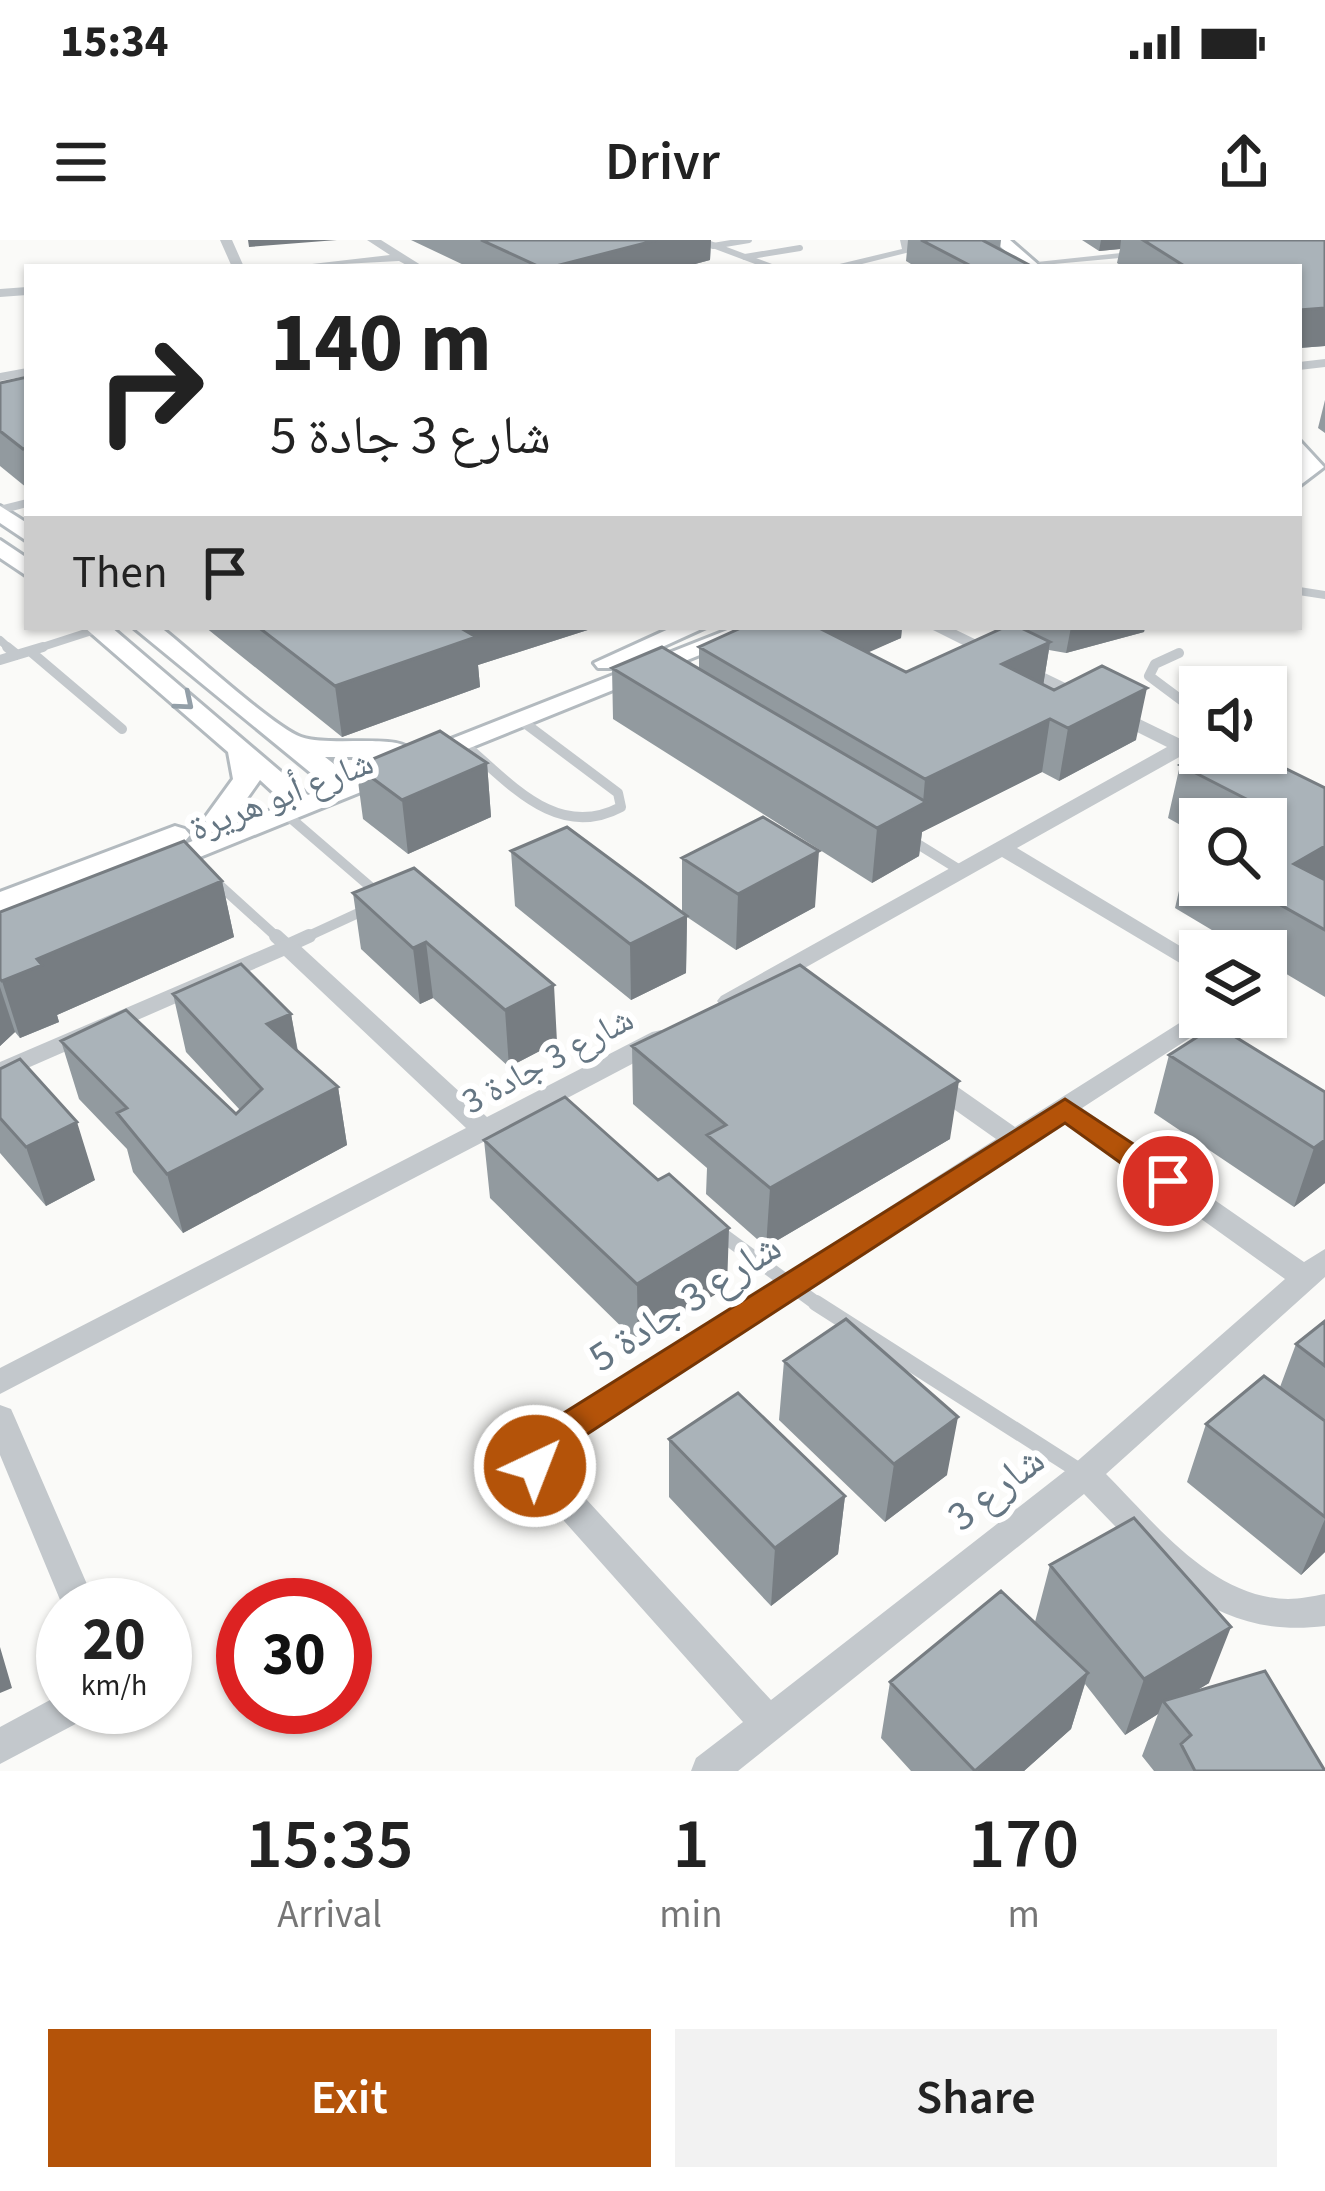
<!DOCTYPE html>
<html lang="en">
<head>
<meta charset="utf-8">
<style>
	:root { --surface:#fff; --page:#f2f2f2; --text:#222; --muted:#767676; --accent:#b45309 }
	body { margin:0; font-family:"Source Sans 3","Noto Naskh Arabic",sans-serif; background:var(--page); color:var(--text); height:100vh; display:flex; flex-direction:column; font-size:45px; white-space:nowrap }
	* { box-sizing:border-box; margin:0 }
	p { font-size:39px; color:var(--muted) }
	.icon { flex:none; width:66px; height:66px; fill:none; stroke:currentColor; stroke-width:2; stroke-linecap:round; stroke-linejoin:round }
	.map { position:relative; height:1531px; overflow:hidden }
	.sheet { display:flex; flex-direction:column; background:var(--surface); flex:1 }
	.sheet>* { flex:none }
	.banner { position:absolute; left:24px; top:24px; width:1278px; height:366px; border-radius:0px; box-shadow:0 3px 9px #0004; background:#fff; color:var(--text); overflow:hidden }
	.fabs { position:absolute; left:1179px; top:426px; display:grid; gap:24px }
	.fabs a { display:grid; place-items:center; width:108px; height:108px; border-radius:0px; background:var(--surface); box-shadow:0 3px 9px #0004; font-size:60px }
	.speed { position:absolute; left:36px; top:1338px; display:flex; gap:24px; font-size:60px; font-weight:700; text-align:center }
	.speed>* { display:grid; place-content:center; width:156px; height:156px; border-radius:50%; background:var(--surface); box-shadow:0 3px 9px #0004; line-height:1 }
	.speed small { font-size:30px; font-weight:400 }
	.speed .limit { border:18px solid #d22; background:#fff; color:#111 }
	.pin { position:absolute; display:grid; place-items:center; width:102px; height:102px; color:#fff; margin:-51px; border:6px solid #fff; border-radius:50%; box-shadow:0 3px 12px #0007 }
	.me { position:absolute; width:132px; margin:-66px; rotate:43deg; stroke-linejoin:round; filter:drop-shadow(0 0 9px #0008) }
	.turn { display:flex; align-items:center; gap:42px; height:252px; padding:0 48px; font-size:54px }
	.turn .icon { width:156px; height:156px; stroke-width:2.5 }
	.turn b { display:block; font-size:84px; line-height:102px }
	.then { display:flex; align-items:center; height:114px; padding:0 48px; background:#0003; gap:24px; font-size:45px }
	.eta { display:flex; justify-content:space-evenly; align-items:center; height:204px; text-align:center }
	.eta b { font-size:72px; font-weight:600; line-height:84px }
	.cta { display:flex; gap:24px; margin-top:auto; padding:24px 48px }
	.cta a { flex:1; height:138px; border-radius:0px; background:var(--accent); color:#fff; font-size:48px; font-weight:600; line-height:138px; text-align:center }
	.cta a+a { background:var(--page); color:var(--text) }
	.status { display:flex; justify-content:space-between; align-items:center; height:84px; padding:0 60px; background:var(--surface); direction:ltr }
	.status svg { height:33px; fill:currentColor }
	header { display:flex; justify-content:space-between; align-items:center; height:156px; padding:0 48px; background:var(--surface); font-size:54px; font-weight:600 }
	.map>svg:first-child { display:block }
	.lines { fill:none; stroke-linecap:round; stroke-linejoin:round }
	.secondary-casing { stroke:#b3babf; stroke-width:6 }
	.lane-far4 { stroke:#c3c8cc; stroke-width:6 }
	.lane-far3 { stroke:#c3c8cc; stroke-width:8 }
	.lane-far2 { stroke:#c3c8cc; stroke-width:10 }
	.lane-far1 { stroke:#c3c8cc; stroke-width:14 }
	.lane { stroke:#c3c8cc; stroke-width:16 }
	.street { fill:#c3c8cc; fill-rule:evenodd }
	.secondary { fill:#fff; fill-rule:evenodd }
	.wall { fill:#929a9f }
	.shaded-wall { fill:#777d82 }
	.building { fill:#aab3b9; stroke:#777d82; stroke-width:3 }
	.oneway { stroke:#939fa8 }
	.route { fill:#b45309; stroke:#753606; stroke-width:3 }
	.labels { text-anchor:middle; stroke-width:12; stroke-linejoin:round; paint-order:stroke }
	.street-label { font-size:36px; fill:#657683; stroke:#fff }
	.near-street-label { font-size:42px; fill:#657683; stroke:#fff }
</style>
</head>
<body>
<div class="status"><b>15:34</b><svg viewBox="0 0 49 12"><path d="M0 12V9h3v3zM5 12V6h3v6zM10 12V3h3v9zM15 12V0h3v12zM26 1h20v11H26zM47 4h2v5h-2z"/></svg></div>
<header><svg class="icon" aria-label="menu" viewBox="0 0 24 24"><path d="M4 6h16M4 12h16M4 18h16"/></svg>Drivr<svg class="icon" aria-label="share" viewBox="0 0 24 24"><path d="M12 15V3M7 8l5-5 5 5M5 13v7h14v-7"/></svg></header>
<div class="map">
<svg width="1325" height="1531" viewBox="0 0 1325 1531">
	<rect width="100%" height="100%" fill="#fafaf8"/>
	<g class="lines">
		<g class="secondary-casing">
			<path id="secondary" d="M993 0H1010L1041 27H1023Z
				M1299 200 1324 227 1299 246Z
				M0 266 27 283V301L0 283Z
				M0 300 27 318V336L0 318Z
				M84 387H111L308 555 328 547 133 387H160C190 410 272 486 301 497 329 507 394 494 410 509L396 517H325L352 538 735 387H769L153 636 142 633 138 627 142 621 286 564 260 540 228 585H208L204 579 233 539 228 512Z
				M673 387H706L616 428H598L594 423Z
				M175 586 185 589 190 595 185 601 0 672V652Z"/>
		</g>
		<path class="lane-far4" d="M713 6 749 0
			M745 17 800 8"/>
		<path class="lane-far3" d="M0 270 27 263
			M1299 351 1325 355
			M0 400 11 410
			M33 410 98 389"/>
		<path class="lane-far2" d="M7 407 17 415
			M30 411 122 489
			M1179 413 1155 424 1149 436 1200 474
			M0 420 43 407
			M464 504C510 543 557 601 621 567L618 553 522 481
			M1258 513 1279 527
			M287 575 381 656
			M908 598 963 632
			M216 642 279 699
			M302 699 367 669"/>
		<path class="lane-far1" d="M276 696 287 706 309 696
			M716 990 820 1066"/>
		<path class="lane" d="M816 1063 1084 1234"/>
		<path class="street" d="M220 0H232L244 27H232Z
			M367 0H381L424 27H410L399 21 286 27 390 15Z
			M691 0H708L780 27H763Z
			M900 0H912L914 11 850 27H827L902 9Z
			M1149 10 1153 15 1043 25 1037 22Z
			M27 47V55L0 57V49Z
			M1325 119V127L1299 130V122Z
			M27 128V136L0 141V133Z
			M927 387H950L1195 506V514L1183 515 1017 608 1200 718V735L1002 617 737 766H721L717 761 721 756 1167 507Z
			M287 699 295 701 487 877 652 792 661 790 673 798 670 804 501 893 497 899 485 901 0 1154V1128L466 888 284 716 0 840V822Z
			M1200 770V777H1216L1213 783 1082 868 1304 1022 1325 1009V1037L1106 1234C1155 1283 1212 1358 1288 1359 1300 1359 1313 1356 1325 1354V1386C1210 1400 1157 1328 1084 1254L738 1531H691L696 1518 743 1482 524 1236 519 1226 528 1198 996 899 924 848 920 842 924 836H942L1015 887ZM1063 880 1285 1039 1074 1224 771 1460 552 1222 553 1214Z
			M0 1165 11 1169 15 1178 96 1365 63 1367 0 1215Z
			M63 1453V1467H90L85 1479 0 1524V1487Z"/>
		<use href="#secondary" class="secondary"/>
	</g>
	<path class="wall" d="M411 0H711L710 20 684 27H468Z
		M908 0H1001L1000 9 1033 27H916L906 21Z
		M1082 0H1325V106L1299 108V27H1123L1117 23 1120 9 1099 11Z
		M27 137V248L0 226V143Z
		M1325 160V193L1318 188Z
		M205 387H597L478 425 480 447 342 497Z
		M743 387H902L901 398 867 412 906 432 1005 387H1145L1144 392 1066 413 1049 410 1043 445 1136 500 1059 541 1042 532 922 592 919 616 872 643 613 479 612 428 699 429V407Z
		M487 523 491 577 408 614 363 579 356 526Z
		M1180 525 1325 548V757L1266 722V711H1247L1175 668 1188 612 1200 605V645H1266V579H1200V596L1168 578Z
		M511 611 682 673V618L815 667 736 710 687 677 686 733 631 760 515 666Z
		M414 628 557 802 509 827 433 758 420 764 361 709 353 653Z
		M222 641 234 697 57 775 59 782 20 798 15 792 0 806V672Z
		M173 754 291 774 298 811 338 847 347 905 183 993 133 932 127 909 79 859 61 801 236 874 240 870 186 812Z
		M632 806 950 899 766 1007 706 954 707 928 633 864Z
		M1169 815 1325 852V943L1294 967 1154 873Z
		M0 829 95 940 46 966 0 913Z
		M484 900 658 940 727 1047 638 1103 490 958Z
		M1325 1081V1312L1301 1335 1187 1242 1206 1184 1280 1147 1296 1104Z
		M784 1121 947 1235 885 1282 779 1180Z
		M669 1199 845 1256 838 1314 771 1366 669 1257Z
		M1050 1325 1209 1443 1194 1452 1325 1531H1154L1142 1516 1158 1474 1125 1495 1085 1444 1071 1489 1024 1531H911L881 1498 890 1442 1039 1387 1035 1382Z"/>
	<path class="shaded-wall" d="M248 0H337L249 7Z
		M657 0H711L710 20 684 27H552Z
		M1101 0H1121L1120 9 1099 11Z
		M1325 68V106L1299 108V70Z
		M453 387H597L478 425 480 447 342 497 335 446Z
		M816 387H902L901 398 813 437Z
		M1071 387H1145L1144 392 1066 413Z
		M1050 402 1042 453 1002 424Z
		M1147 448 1136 500 1059 541 1068 488Z
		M1050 479 1042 532 922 592 919 616 872 643 877 588 923 563 925 539Z
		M487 523 491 577 408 614 402 560Z
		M1325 606V651L1294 624Z
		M819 611 815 667 736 710 738 654Z
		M222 641 234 697 57 775 59 782 20 798 2 741 37 719Z
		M687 676 686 733 631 760 630 704Z
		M426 702 433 758 420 764 413 708Z
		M554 745 557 802 509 827 505 770Z
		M0 747 15 792 0 806Z
		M291 774 301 831 267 784Z
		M959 841 950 899 766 1007 770 948Z
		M338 847 347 905 183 993 167 934Z
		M77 882 95 940 46 966 26 907Z
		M1325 900V943L1294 967 1314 908Z
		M729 988 727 1047 638 1103 637 1044Z
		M958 1177 947 1235 885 1282 894 1224Z
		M845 1256 838 1314 771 1366 775 1308Z
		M1325 1279V1312L1301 1335Z
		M1231 1387 1209 1443 1168 1468 1163 1461 1158 1474 1125 1495 1144 1439Z
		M0 1407 12 1448 0 1453Z
		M1088 1433 1071 1489 1024 1531H977Z"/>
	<path class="building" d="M481 0H657L552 27H540Z
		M921 0H982L1033 27H973Z
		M1143 0H1325V68L1299 70V27H1186Z
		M27 137V208L23 209 0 191V143Z
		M258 387H459L476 397 335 446Z
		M743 387H817L906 432 1005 387H1019L1050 402 1002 424 1054 450 1102 426 1147 448 1068 488 1050 479 925 539 699 407Z
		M662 407 926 562 877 588 612 428Z
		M440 491 487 523 402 560 356 526Z
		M1203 513H1254L1325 548V606L1294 624 1325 640V690L1245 645H1266V579H1242L1262 567 1180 525Z
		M763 577 819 611 738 654 682 618Z
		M567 587 687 676 630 704 511 611Z
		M184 601 222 641 37 719 42 725 2 741 0 739V672Z
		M1200 605V619L1188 612Z
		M414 628 554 745 505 770 426 702 413 708 353 653Z
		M241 724 291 774 267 784 338 847 167 934 117 873 127 868 61 801 126 770 236 874 262 849 173 754Z
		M800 725 959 841 770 948 707 895 726 885 632 806Z
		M1216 785 1325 852V900L1314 908 1169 815Z
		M20 819 77 882 26 907 0 878V829Z
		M565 857 658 940 669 934 729 988 637 1044 484 900Z
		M846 1079 958 1177 894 1224 784 1121Z
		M1325 1081V1126L1296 1104Z
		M1264 1136 1325 1181V1277L1206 1184Z
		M738 1153 845 1256 775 1308 669 1199Z
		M1134 1278 1231 1387 1144 1439 1050 1325Z
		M1001 1351 1088 1433 975 1531 890 1442Z
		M1265 1431 1325 1531H1195L1181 1504 1191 1495 1163 1461Z"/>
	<defs><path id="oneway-chevron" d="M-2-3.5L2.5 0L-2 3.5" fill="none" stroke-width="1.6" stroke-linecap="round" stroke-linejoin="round" transform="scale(3)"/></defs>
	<use class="oneway" href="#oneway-chevron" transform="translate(185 462) rotate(40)"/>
	<path class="route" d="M1065 859 1179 934 1183 941 1179 949H1157L1065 883 555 1215 548 1237 535 1242 522 1237 517 1226 527 1196Z"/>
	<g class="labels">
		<g class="street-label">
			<text transform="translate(281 554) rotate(-21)" y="13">شارع أبو هريرة</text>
			<text transform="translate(547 819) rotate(-28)" y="13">شارع 3 جادة 3</text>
		</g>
		<g class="near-street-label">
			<text transform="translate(684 1061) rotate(-33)" y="15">شارع 3 جادة 5</text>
			<text transform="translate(995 1247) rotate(-38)" y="15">شارع 3</text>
		</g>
	</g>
</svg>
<div class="fabs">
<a><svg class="icon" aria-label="sound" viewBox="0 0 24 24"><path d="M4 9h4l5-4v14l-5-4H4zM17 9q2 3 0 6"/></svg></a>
<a><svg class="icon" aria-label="search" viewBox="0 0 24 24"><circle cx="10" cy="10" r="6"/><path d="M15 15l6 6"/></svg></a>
<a><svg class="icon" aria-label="layers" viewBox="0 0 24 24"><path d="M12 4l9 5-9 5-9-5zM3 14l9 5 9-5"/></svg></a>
</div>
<div class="speed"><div>20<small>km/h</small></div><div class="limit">30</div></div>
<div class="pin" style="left:1168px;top:941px;background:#d93025"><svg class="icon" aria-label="arrive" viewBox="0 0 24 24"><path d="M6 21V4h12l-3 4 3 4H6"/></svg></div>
<svg class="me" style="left:535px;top:1226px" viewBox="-20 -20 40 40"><circle r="17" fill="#b45309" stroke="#fff" stroke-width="3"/><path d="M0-11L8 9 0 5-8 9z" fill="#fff"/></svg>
<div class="banner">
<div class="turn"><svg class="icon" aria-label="right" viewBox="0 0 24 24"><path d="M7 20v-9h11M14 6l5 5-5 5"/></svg><div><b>140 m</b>شارع 3 جادة 5</div></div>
<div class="then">Then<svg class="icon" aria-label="arrive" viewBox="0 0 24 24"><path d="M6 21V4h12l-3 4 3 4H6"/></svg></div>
</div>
</div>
<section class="sheet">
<div class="eta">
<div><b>15:35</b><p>Arrival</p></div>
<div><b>1</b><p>min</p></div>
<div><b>170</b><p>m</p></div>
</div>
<div class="cta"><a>Exit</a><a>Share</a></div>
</section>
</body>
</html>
